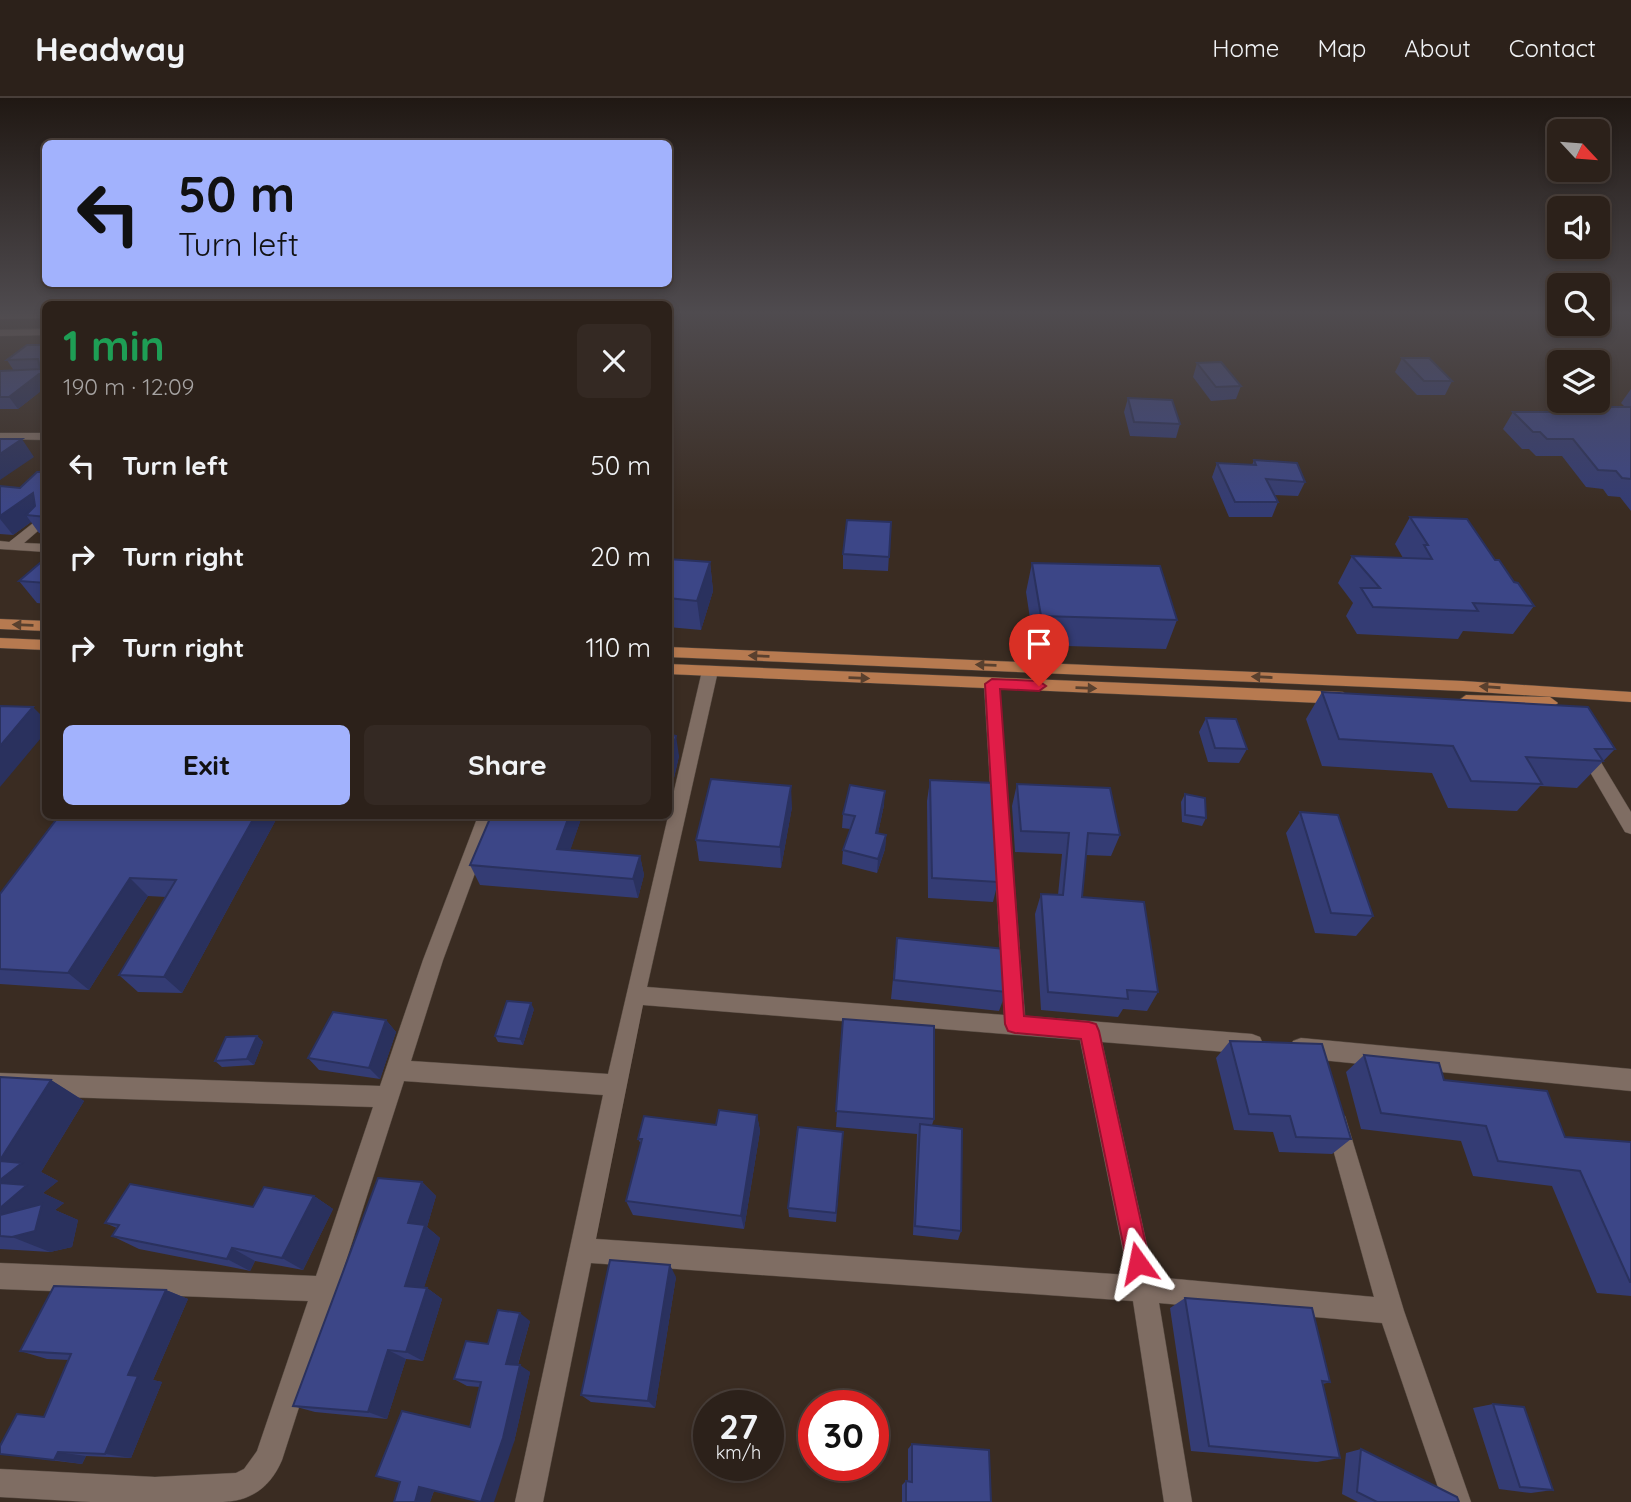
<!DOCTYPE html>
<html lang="en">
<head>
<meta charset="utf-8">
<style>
	:root { --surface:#2c211a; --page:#342923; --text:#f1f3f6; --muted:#a6a3a2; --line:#483e39; --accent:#a2b2fd }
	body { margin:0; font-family:Quicksand,sans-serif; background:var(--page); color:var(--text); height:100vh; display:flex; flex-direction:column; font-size:26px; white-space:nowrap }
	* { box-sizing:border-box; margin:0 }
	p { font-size:23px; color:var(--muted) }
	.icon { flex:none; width:38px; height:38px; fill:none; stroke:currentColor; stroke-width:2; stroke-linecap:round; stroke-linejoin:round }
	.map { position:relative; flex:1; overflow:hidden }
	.details { position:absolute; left:42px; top:203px; width:630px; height:518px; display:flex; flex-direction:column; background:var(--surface); border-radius:10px; box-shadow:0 4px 10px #0003,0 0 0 2px var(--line) }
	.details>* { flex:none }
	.hud { position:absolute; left:42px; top:42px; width:630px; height:147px; border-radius:10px; box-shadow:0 4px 10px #0003,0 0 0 2px var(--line); background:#a2b2fd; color:#111; overflow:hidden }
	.needle { width:46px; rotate:116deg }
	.tools { position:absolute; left:1547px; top:21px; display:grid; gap:14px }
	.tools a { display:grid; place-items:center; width:63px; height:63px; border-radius:10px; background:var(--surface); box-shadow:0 4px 10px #0003,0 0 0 2px var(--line); font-size:35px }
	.speed { position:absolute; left:693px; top:1292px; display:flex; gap:14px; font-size:35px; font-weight:700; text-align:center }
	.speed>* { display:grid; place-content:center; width:91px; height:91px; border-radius:50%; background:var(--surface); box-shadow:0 4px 10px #0003,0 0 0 2px var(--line); line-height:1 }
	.speed small { font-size:18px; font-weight:400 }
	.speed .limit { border:10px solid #d22; background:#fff; color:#111 }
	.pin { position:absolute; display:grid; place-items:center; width:60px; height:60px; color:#fff; margin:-72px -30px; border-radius:50% 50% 50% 0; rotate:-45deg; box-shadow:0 0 7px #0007 }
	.pin .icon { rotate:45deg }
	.me { position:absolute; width:77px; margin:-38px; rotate:348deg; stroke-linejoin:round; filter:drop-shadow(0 0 5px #0008) }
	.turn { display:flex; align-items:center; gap:24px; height:147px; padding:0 21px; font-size:32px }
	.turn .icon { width:91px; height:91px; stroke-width:2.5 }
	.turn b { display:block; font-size:49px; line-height:60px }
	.round { display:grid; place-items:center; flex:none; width:74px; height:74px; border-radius:10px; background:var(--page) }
	.overview { display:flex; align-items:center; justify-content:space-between; height:119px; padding:0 21px }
	h1 { font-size:42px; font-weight:700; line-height:52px; color:#1e9e55 }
	.cta { display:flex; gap:14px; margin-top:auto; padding:14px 21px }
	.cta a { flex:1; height:80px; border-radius:10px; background:var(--accent); color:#111; font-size:28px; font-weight:700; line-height:80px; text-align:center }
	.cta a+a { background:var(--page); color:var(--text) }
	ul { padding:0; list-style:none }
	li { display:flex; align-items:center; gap:21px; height:91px; padding:0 21px }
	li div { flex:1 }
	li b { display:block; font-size:26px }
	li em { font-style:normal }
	header { display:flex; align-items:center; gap:42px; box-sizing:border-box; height:98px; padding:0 35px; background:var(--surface); border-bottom:2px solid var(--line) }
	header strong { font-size:33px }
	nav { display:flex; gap:38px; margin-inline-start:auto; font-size:24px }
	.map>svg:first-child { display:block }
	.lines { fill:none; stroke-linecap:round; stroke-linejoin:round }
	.street-casing { stroke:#554940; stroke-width:1 }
	.primary-casing { stroke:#554940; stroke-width:1 }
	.street { fill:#7f6d63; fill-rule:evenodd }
	.primary { fill:#b77a50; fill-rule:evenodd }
	.wall { fill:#343c74 }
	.shaded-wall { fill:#2a315e }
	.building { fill:#3c4687; stroke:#2a315e; stroke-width:2 }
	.oneway { fill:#59402e }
	.route { fill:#e11d48; stroke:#92132f; stroke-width:2 }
</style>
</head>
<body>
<header>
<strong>Headway</strong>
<nav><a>Home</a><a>Map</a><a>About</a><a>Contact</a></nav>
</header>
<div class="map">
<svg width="1631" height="1404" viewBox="0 0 1631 1404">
	<rect width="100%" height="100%" fill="#3a2c22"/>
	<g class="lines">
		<g class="street-casing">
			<path id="street" d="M0 216H46V220L0 221Z
				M46 231V237L0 238V232Z
				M0 335H46V342L0 341Z
				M46 415V426L24 445 46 446V454L0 451V443L9 444Z
				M710 568 718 573 647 889 1004 917 984 586 986 582H998L1025 918 1252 936 1260 939 1263 946 1260 953 1252 956 1102 944 1154 1179 1374 1199 1326 1026 1329 1018 1337 1015 1345 1018 1404 1213 1471 1404H1443L1382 1225 1159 1205 1192 1404H1164L1133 1203 591 1165 543 1404H515L603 997 404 983 282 1362C271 1388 252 1403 223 1404H91L0 1399V1371L155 1379 236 1375 244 1371 257 1353 308 1203 0 1191V1165L316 1178 373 1009 0 997V975L380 988 423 862 478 718H496L443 862 411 963 608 976 702 573ZM643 907 1080 942 1128 1177 596 1141Z
				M1584 644 1590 646 1631 714V736L1625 734 1576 650Z
				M1301 940 1631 971V993L1301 960 1293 957 1290 950 1293 943Z"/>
		</g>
		<g class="primary-casing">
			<path id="primary" d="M0 521 46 523V533L0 531Z
				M0 540 46 542V552L0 550Z
				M668 549 1463 583 1631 594V604L1463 593 668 559Z
				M668 566 1343 594 1351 600 1343 606 668 576Z
				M1466 597 1550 599 1558 605 1550 611 1466 609 1458 603Z"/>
		</g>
		<use href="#street" class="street"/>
		<use href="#primary" class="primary"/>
	</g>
	<path class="wall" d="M46 247V289L18 311H0V273H14L7 262Z
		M1402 260 1452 283 1445 297H1417L1395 274Z
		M1197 265 1241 288 1236 301 1211 303 1193 279Z
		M1631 291V413L1620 399 1608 398 1603 391 1586 389 1562 358H1536L1529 351H1522L1503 331 1513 314H1581L1584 309H1625L1621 305Z
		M1128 300 1180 326 1176 340 1130 338 1124 314Z
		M1254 362 1305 384 1298 398 1274 397 1278 404 1272 419H1229L1212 379 1217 365 1252 367Z
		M46 374V436L39 435 31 424 13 437 0 436V388L20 390Z
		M1410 419 1495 462 1534 508 1513 536 1463 533 1458 541 1357 536 1346 518 1353 505 1338 485 1352 458 1403 460 1395 446Z
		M891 424 888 473 843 471V456Z
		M46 460V506L37 505 19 483Z
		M668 461 710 464 713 493 701 532 668 529Z
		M1032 465 1177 522 1166 551 1034 547 1026 494Z
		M1322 594 1615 651 1577 690 1540 688 1517 713 1448 710 1432 675 1322 668 1306 621Z
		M1206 620 1247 651 1239 665 1208 664 1199 634Z
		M668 636 679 658 671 693 668 692Z
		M930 682 998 784 993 804 928 800 927 703Z
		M1017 686 1120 737 1111 758 1086 757 1082 799 1158 894 1147 913 1123 911 1118 919 1041 912 1035 816 1041 796 1058 797 1062 756 1015 754 1012 708Z
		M1185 696 1206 720 1202 728 1182 724 1181 704Z
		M884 707 878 735 886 737 885 751 877 775 842 766 843 752 850 731 842 730 843 716Z
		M792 709 781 770 699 763 696 742Z
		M1300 714 1373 818 1356 838 1315 835 1286 735Z
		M278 718 182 895 138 894 119 877 166 799 148 798 89 892 0 886V796Z
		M491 718H582L570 752 640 758 644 777 638 800 480 787 470 767Z
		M897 840 1006 894 999 913 891 901Z
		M534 911 523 947 498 944 495 938Z
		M843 921 934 1021 932 1027 961 1133 958 1142 913 1137 917 1036 836 1029Z
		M386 922 396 934 380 981 319 972 308 960Z
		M257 938 263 944 254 967 222 969 215 963Z
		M1230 943 1351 1041 1332 1056 1279 1054 1273 1034 1234 1032 1216 960Z
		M1364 957 1444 982 1565 1039 1631 1044V1198L1597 1195 1552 1088 1473 1078 1461 1043 1361 1031 1346 974Z
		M0 979 51 982 84 1003 41 1074 58 1083 43 1095 64 1105 55 1112 78 1122 72 1149 50 1154 0 1151Z
		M757 1017 760 1033 744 1131 633 1117 626 1103 641 1046 638 1041 716 1027Z
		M843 1034 836 1124 789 1119 788 1110Z
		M422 1084 436 1098 427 1129 440 1140 424 1189 427 1190 442 1201 423 1263 406 1261 387 1321 315 1314 293 1308Z
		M314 1098 333 1111 303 1172 255 1163 250 1173 246 1172 139 1151 112 1138 117 1130 105 1125 253 1109Z
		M676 1179 655 1310 591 1304 581 1297Z
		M166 1192 188 1201 153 1282 162 1284 131 1360 86 1358 82 1366 0 1356 44 1319 69 1262 47 1261 20 1253Z
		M1185 1200 1330 1284 1323 1286 1340 1360 1317 1364 1191 1353 1170 1210Z
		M530 1223 518 1267 530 1274 514 1344 434 1393 430 1404H394L470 1329 480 1289 467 1288 454 1281 488 1246Z
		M1493 1306 1553 1392 1531 1395 1499 1391 1473 1310Z
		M912 1346 991 1404H902V1387L906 1383H908V1351Z
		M1361 1351 1459 1404H1358L1342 1396 1346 1355Z"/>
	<path class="shaded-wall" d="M39 276 46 285V289L18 311 9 299Z
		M22 341 34 359 0 382V356Z
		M33 395 38 418 26 417 31 424 13 437 0 421V418Z
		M710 464 713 493 701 532 697 503Z
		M33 609 46 622V634L0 689V648Z
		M676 638 679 658 671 693 668 677V668Z
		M791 688 792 709 781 770 780 749Z
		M885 693 884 707 875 749 876 735Z
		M255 718H278L182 895 164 879Z
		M569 718H582L564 771 557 751Z
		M886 737 885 751 877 775 878 761Z
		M640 758 644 777 638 800 633 781Z
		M130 780 148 798 89 892 68 875Z
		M531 905 534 911 523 947 520 941Z
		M386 922 396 934 380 981 369 970Z
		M257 938 263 944 254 967 247 961Z
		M51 982 84 1003 41 1074 58 1083 43 1095 64 1105 55 1112 78 1122 72 1149 50 1154 12 1139 0 1127V1062Z
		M757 1017 760 1033 744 1131 741 1118Z
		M422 1084 436 1098 427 1129 440 1140 421 1199 405 1188 408 1125Z
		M314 1098 333 1111 303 1172 282 1160Z
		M232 1150 255 1163 250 1173 227 1161Z
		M670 1167 676 1179 655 1310 648 1303Z
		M427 1190 442 1201 423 1263 406 1254Z
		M166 1192 188 1201 153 1282 162 1284 131 1360 105 1356 128 1277Z
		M520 1215 530 1223 516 1273 506 1266Z
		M388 1252 406 1261 387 1321 368 1314Z
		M520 1267 530 1274 514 1344 494 1404H481Z
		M58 1354 86 1358 82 1366 54 1362Z
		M419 1389 434 1392 430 1404H415Z"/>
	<path class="building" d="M27 247H46V276H39L9 299H0V273L40 271 38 261 7 262Z
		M1402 260H1429L1452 283H1424Z
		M1221 264 1241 288 1216 289 1197 265Z
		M1128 300 1172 302 1180 326 1134 324Z
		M1584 309H1631V381L1622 380 1616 373 1598 372 1573 341H1547L1540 334H1533L1513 314H1589Z
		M0 341H22L0 356Z
		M1254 362 1297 365 1305 384 1266 381 1278 404H1235L1217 365 1256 367Z
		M37 374H46V419L26 417 35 408 33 395 0 418V388L20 390Z
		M1410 419 1467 421 1495 462H1499L1514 484 1518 485 1534 508 1473 505 1478 513 1373 509 1361 490H1380L1352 458 1432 461 1424 447H1428Z
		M847 422 891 424 889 459 843 456Z
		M46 460V485L19 483Z
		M668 461 710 464 697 503 668 500Z
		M1032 465 1160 468 1177 522 1041 518Z
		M1322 594 1588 609 1615 651H1595L1603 663 1526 659 1542 686 1471 683 1453 648 1339 641Z
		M0 608 33 609 0 648Z
		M1206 620 1236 621 1247 651 1215 650Z
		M668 636 676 638 668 668Z
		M711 681 791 688 780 749 696 742Z
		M930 682 994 685 998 784 932 780Z
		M1017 686 1110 690 1120 737 1088 735 1082 799 1144 804 1158 894 1127 892 1128 901 1048 894 1041 796 1063 797 1069 735 1021 733Z
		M850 687 885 693 876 735 886 737 878 761 843 752 855 718 843 716Z
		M1185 696 1205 700 1206 720 1185 717Z
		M1300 714 1338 717 1373 818 1331 815Z
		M59 718H255L164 879 119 877 176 782 130 780 68 875 0 871V796Z
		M491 718H569L557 751 640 758 633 781 470 767Z
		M897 840 1005 851 1006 894 894 882Z
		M507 903 531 905 520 941 495 938Z
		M333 914 386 922 369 970 308 960Z
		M843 921 934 928V1021L836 1013Z
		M257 938 247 961 215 963 226 939Z
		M1230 943 1322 946 1351 1041 1296 1039 1290 1018 1249 1016Z
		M1364 957 1439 965 1444 982 1547 993 1565 1039 1631 1044V1184H1630L1580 1073 1498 1063 1486 1028 1381 1015Z
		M0 979 51 982 0 1062Z
		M719 1012 757 1017 741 1118 626 1103 642 1041H638L644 1018 716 1027Z
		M920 1026 962 1031 961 1133 915 1128Z
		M798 1029 843 1034 836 1115 788 1110Z
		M0 1063 22 1065 0 1082Z
		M378 1080 422 1084 408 1125 425 1127 405 1188 427 1190 406 1254 388 1252 368 1314 293 1308Z
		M0 1085 27 1087 0 1110Z
		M130 1086 253 1109 264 1089 314 1098 282 1160 232 1150 227 1161 112 1138 119 1127 105 1125Z
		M42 1106 35 1133 12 1139 0 1138V1117Z
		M610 1162 670 1167 648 1303 581 1297Z
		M54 1188 166 1192 128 1277 138 1278 105 1356 58 1354 54 1362 0 1356V1348L17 1316 44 1319 71 1256 20 1253Z
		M1185 1200 1312 1210 1330 1284 1322 1283 1340 1360 1209 1348Z
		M498 1212 520 1215 506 1266 520 1267 503 1340 481 1404 419 1389 415 1404H394L400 1384 376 1378 402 1313 470 1329 481 1284 454 1281 466 1243 488 1246Z
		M1493 1306 1524 1309 1553 1392 1520 1389Z
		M912 1346 989 1352 991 1404H906V1383L912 1384Z
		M1361 1351 1457 1399 1459 1404H1377L1357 1394Z"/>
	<defs><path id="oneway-solid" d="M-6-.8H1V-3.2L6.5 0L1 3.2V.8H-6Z" transform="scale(1.75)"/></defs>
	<g class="oneway">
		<use href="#oneway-solid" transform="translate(23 527) rotate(-178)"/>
		<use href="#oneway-solid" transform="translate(759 558) rotate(-178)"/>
		<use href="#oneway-solid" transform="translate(986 567) rotate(-178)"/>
		<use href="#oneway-solid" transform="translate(1262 579) rotate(-177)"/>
		<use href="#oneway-solid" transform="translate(859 580) rotate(2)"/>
		<use href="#oneway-solid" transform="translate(1490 589) rotate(-176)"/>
		<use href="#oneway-solid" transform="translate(1086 590) rotate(2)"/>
	</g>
	<linearGradient id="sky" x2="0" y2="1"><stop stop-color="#201813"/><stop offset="0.52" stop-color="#4f4b4f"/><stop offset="1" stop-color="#4f4b4f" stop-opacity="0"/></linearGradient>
	<rect width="1631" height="413" fill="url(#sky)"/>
	<path class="route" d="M992 581 1039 583 1046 588 1039 593 1000 591 1024 918 1089 924 1096 926 1099 933 1150 1165 1146 1173 1138 1176 1130 1173 1127 1165 1081 941 1015 935 1008 933 1005 926 985 586Z"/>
</svg>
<div class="tools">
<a><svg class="needle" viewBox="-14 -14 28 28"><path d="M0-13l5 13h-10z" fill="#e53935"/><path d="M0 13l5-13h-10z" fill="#a6a3a2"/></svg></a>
<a><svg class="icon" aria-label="sound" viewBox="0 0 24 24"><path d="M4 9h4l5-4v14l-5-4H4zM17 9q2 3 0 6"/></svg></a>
<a><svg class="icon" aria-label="search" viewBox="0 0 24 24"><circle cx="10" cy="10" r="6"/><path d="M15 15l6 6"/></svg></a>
<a><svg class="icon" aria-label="layers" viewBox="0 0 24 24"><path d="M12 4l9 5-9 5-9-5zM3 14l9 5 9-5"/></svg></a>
</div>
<div class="speed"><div>27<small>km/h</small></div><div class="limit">30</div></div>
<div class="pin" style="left:1039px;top:588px;background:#d93025"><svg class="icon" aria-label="arrive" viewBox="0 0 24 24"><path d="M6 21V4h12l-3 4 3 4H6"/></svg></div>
<svg class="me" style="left:1138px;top:1165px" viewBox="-20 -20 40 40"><path d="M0-17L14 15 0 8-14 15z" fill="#e11d48" stroke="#fff" stroke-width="4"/></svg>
<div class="hud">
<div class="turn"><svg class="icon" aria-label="left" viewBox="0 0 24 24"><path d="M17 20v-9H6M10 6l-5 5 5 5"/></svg><div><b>50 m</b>Turn left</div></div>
</div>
<section class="details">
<div class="overview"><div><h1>1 min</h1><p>190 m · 12:09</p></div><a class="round"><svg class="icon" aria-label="close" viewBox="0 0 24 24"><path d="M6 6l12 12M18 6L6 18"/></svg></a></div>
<ul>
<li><svg class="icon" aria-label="left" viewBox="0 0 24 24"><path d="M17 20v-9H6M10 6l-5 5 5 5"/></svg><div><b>Turn left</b></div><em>50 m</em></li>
<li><svg class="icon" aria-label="right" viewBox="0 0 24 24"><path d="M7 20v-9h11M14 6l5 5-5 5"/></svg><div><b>Turn right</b></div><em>20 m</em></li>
<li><svg class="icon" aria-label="right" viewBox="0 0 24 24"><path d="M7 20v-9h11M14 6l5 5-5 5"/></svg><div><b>Turn right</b></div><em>110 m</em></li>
</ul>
<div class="cta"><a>Exit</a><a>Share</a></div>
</section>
</div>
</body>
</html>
